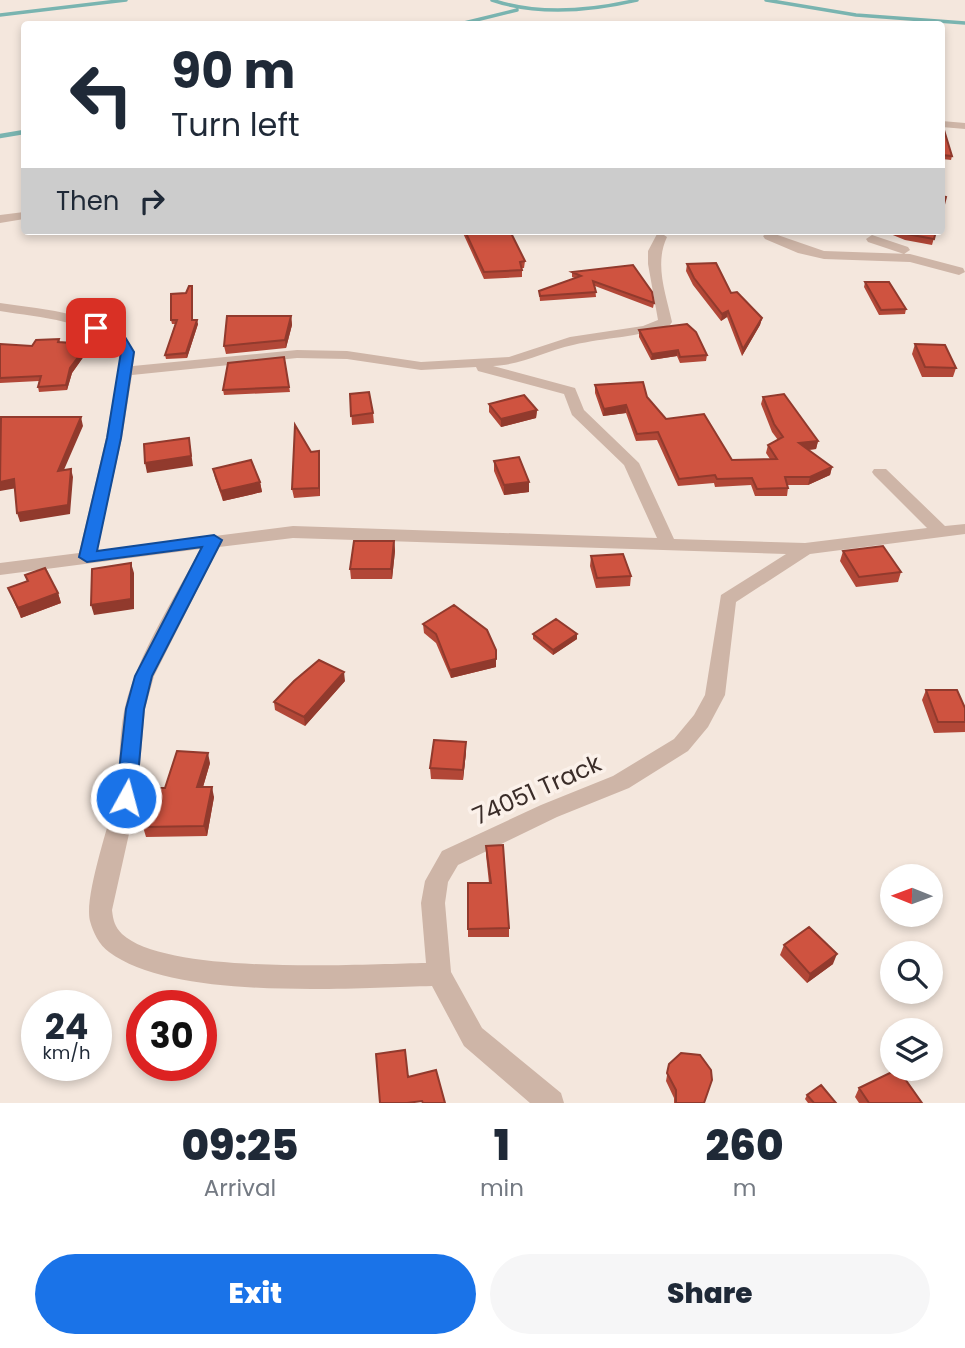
<!DOCTYPE html>
<html lang="en">
<head>
<meta charset="utf-8">
<style>
	:root { --surface:#fff; --page:#f6f6f7; --text:#1f2937; --muted:#747a83; --accent:#1a73e8 }
	body { margin:0; font-family:Poppins,sans-serif; background:var(--page); color:var(--text); height:100vh; display:flex; flex-direction:column; font-size:26px; white-space:nowrap }
	* { box-sizing:border-box; margin:0 }
	p { font-size:23px; color:var(--muted) }
	.icon { flex:none; width:38px; height:38px; fill:none; stroke:currentColor; stroke-width:2; stroke-linecap:round; stroke-linejoin:round }
	.map { position:relative; height:1103px; overflow:hidden }
	.sheet { display:flex; flex-direction:column; background:var(--surface); flex:1 }
	.sheet>* { flex:none }
	.guide { position:absolute; left:21px; top:21px; width:924px; height:214px; border-radius:7px; box-shadow:0 4px 10px #0003; background:#fff; color:var(--text); overflow:hidden }
	.needle { width:46px; rotate:271deg }
	.fabs { position:absolute; left:880px; top:864px; display:grid; gap:14px }
	.fabs a { display:grid; place-items:center; width:63px; height:63px; border-radius:50%; background:var(--surface); box-shadow:0 4px 10px #0003; font-size:35px }
	.speed { position:absolute; left:21px; top:990px; display:flex; gap:14px; font-size:35px; font-weight:700; text-align:center }
	.speed>* { display:grid; place-content:center; width:91px; height:91px; border-radius:50%; background:var(--surface); box-shadow:0 4px 10px #0003; line-height:1 }
	.speed small { font-size:18px; font-weight:400 }
	.speed .limit { border:10px solid #d22; background:#fff; color:#111 }
	.pin { position:absolute; display:grid; place-items:center; width:60px; height:60px; color:#fff; margin:-30px; border-radius:14px; box-shadow:0 4px 10px #0006 }
	.me { position:absolute; width:77px; margin:-38px; rotate:7deg; stroke-linejoin:round; filter:drop-shadow(0 0 5px #0008) }
	.turn { display:flex; align-items:center; gap:24px; height:147px; padding:0 35px; font-size:32px }
	.turn .icon { width:91px; height:91px; stroke-width:2.5 }
	.turn b { display:block; font-size:49px; line-height:60px }
	.then { display:flex; align-items:center; height:66px; padding:0 35px; background:#0003; gap:14px; font-size:26px }
	.eta { display:flex; justify-content:space-evenly; align-items:center; height:119px; text-align:center }
	.eta b { font-size:42px; font-weight:800; line-height:49px }
	.primary-button { display:flex; gap:14px; margin-top:auto; padding:14px 35px }
	.primary-button a { flex:1; height:80px; border-radius:42px; background:var(--accent); color:#fff; font-size:28px; font-weight:800; line-height:80px; text-align:center }
	.primary-button a+a { background:var(--page); color:var(--text) }
	.map>svg:first-child { display:block }
	.lines { fill:none; stroke-linecap:round; stroke-linejoin:round }
	.stream-far1 { stroke:#79b4b0; stroke-width:3.5 }
	.stream { stroke:#79b4b0; stroke-width:4.5 }
	.minor { fill:#ceb5a7; fill-rule:evenodd }
	.wall { fill:#b24737 }
	.shaded-wall { fill:#913a2d }
	.building { fill:#cf5340; stroke:#913a2d; stroke-width:2 }
	.route { fill:#1a73e8; stroke:#114b97; stroke-width:2 }
	.labels { text-anchor:middle; stroke-width:7; stroke-linejoin:round; paint-order:stroke }
	.near-street-label { font-size:24px; fill:#3a2c28; stroke:#fbf1ea }
</style>
</head>
<body>
<div class="map">
<svg width="965" height="1103" viewBox="0 0 965 1103">
	<rect width="100%" height="100%" fill="#f4e7dd"/>
	<g class="lines">
		<path class="stream-far1" d="M492 0C539 16 590 11 637 0
			M766 0 856 15 965 23
			M0 15 126 0
			M460 24 517 10"/>
		<path class="stream" d="M0 136 24 132"/>
		<path class="minor" d="M942 121 965 123V129L942 127Z
			M24 212V219L0 223V215Z
			M769 232 824 251 910 254 963 268 965 272 959 275 910 262 824 259 798 253 765 239 763 236Z
			M661 233 667 237C654 264 666 294 672 322L670 325C638 338 606 337 573 345 545 351 522 365 493 366L575 388 584 410 639 463 674 539 805 543 927 528 874 475 872 472 874 469H886L945 526 965 524V534L810 554 736 602 725 695 708 727 688 751 629 788 557 817 458 865 448 882 445 903 451 972 482 1028 561 1093 564 1103H530L464 1046 432 986C351 988 174 1001 109 952 99 945 93 932 90 921 84 898 108 828 114 802 121 771 118 738 125 707 138 653 175 598 200 549L0 575V563L79 553 106 438 121 353C91 319 41 318 0 311V303C46 310 105 312 135 352L133 366 297 350 347 351 421 362 509 357 570 337 643 326 658 320 648 264V251L657 234ZM297 358 347 359 421 370 476 367 478 371 564 394 572 415 624 465 657 538 293 526 97 551 122 438 132 375ZM293 538 786 554 721 595 705 695 694 715 674 739 613 776 541 805 442 851 425 881 421 903 426 963C363 964 167 976 122 934 115 927 113 920 112 910L137 798 145 709 154 676 219 547Z
			M872 235 908 247 910 250 904 254 868 242 866 239Z"/>
	</g>
	<path class="wall" d="M942 129 952 156 951 160 942 159Z
		M462 231H510L525 261 524 268H522V277L484 279Z
		M883 231H936L932 245 905 240Z
		M687 264 731 293 762 318 760 325 742 356 727 317 721 321 693 285 686 271Z
		M572 272 654 303 653 308 595 286 596 297 540 301 539 291 575 278 572 277Z
		M865 282 906 309 905 314 879 315 864 287Z
		M192 286 193 320 198 324 187 358 166 359 165 355 175 324H172L171 320 186 293Z
		M291 316 292 325 286 348 226 354 224 346Z
		M639 330 707 355 706 361 680 363 677 356 651 360 639 337Z
		M59 339 60 342 89 349 72 373 67 390 39 392 38 387 39 381 0 383V344L32 346Z
		M915 344 956 368 953 377H922L912 354Z
		M284 357 290 392 224 395 223 390Z
		M595 385 647 397 666 419 732 460 770 459 766 453 768 445 778 440 772 432 761 404 763 397 818 441 816 449 808 450 832 467 830 475 808 485H787L788 488 787 496H755L751 485 715 487 714 483 678 486 657 440 636 441 626 413 603 416 595 393Z
		M350 394 373 413 374 423 352 425Z
		M489 404 537 410 536 418 501 427 489 412Z
		M311 452 320 460V496L294 498 292 489Z
		M494 461 529 492 504 495 494 471Z
		M213 469 260 482 262 492 223 501 215 478Z
		M394 541 395 551 392 579H351L350 569Z
		M843 551 901 572 898 582 856 587 840 561Z
		M591 556 631 576 630 586 596 588 590 566Z
		M25 575 58 593 61 603 21 618 8 588 27 581Z
		M423 624 496 667 451 678 436 643 424 633Z
		M533 634H577V639L553 655 533 639Z
		M345 681 305 726 275 710 274 702Z
		M926 690 965 708V732L934 733 922 700Z
		M466 752 463 780 431 779 430 768Z
		M210 763 203 787 214 797 207 836 146 837 143 827 165 788Z
		M486 846 509 928V937H468V883H489L486 855Z
		M784 945 833 964 807 983 780 955Z
		M669 1064 705 1103H674V1098L666 1081Z
		M859 1088 922 1103H859L855 1097Z
		M807 1095 836 1103H808L805 1099Z"/>
	<path class="shaded-wall" d="M728 311 727 317 721 321 722 314Z
		M291 316 292 325 286 348 285 340Z
		M762 318 760 325 742 356 743 349Z
		M197 320 198 324 187 358 186 353Z
		M88 344 89 349 72 373 67 390 66 385 70 368Z
		M678 350 677 356 651 360 652 354Z
		M626 405V413L603 416 604 409Z
		M537 410 536 418 501 427V419Z
		M81 417 83 426 60 479 58 471Z
		M189 438 193 466 147 473 145 463Z
		M818 441 816 449 797 451 799 443Z
		M319 451 320 460V496L319 488Z
		M832 467 830 475 808 485 810 477Z
		M71 469 73 477 70 514 20 522 17 513Z
		M14 479 17 488 0 491V482Z
		M260 482 262 492 223 501 221 491Z
		M529 482V492L504 495V485Z
		M394 541 395 551 392 579 391 569Z
		M131 563 134 573V609L94 615 91 605Z
		M58 593 61 603 21 618 18 608Z
		M577 634V639L553 655V650Z
		M496 659V667L451 678 450 670Z
		M344 672 345 681 305 726 304 717Z
		M466 742V752L463 780V770Z
		M208 753 210 763 200 797 197 787Z
		M212 787 214 797 207 836 204 826Z
		M837 954 833 964 807 983 810 974Z"/>
	<path class="building" d="M942 129 944 130 952 156 942 155Z
		M942 196 946 197 942 212Z
		M465 231H510L525 261 520 262 522 270 484 272Z
		M899 231H936L934 239 907 234Z
		M716 263 731 293 737 292 762 318 743 349 728 311 722 314 694 278 687 264Z
		M633 265 652 292 654 303 593 281 596 292 540 296 539 291 581 276 572 272Z
		M865 282H889L906 309 881 310Z
		M189 286H192V320H197L186 353 165 355 177 320H171V294L186 293Z
		M227 316H291L285 340 224 346Z
		M687 324 696 332 707 355 680 357 678 350 652 354 639 330Z
		M59 339 58 342 88 344 70 368 66 385 38 387 41 376 0 378V344L32 346 36 340Z
		M915 344 945 345 956 368 925 367Z
		M284 357 289 387 223 390 228 363Z
		M643 382 647 397 666 419 704 414 732 460 777 459 768 445 783 437 774 424 763 397 784 394 818 441 799 443 832 467 810 477H785L788 488 757 489 752 478 717 479 715 475 679 479 658 432 637 434 626 405 604 409 595 385Z
		M369 392 373 413 351 416 350 394Z
		M524 395 537 410 501 419 489 404Z
		M1 417H81L58 471 71 469 68 505 17 513 14 479 0 482Z
		M295 425 311 452 319 451V488L292 489Z
		M189 438 191 456 145 463 144 444Z
		M519 457 529 482 504 485 494 461Z
		M251 460 260 482 221 491 213 469Z
		M354 541H394L391 569H350Z
		M883 546 901 572 859 577 843 551Z
		M623 554 631 576 597 578 591 556Z
		M131 563V599L91 605 92 569Z
		M45 568 58 593 18 608 8 588 28 581 25 575Z
		M454 605 487 630 496 650V659L450 670 436 634 423 624Z
		M556 619 577 634 553 650 533 634Z
		M319 660 344 672 304 717 274 702 294 681Z
		M926 690H957L965 708V722H938Z
		M434 740 466 742 463 770 430 768Z
		M177 751 208 753 197 787H212L204 826 143 827 152 788H165Z
		M503 845 509 928 468 929V883H491L486 846Z
		M809 927 837 954 810 974 784 945Z
		M405 1050 408 1077 436 1070 445 1103H423L422 1101 407 1103H380L376 1054Z
		M681 1053 700 1055 711 1070 712 1080 704 1103H676V1090L667 1073 669 1064Z
		M898 1069 922 1103H869L859 1088Z
		M821 1085 836 1103H814L807 1095Z"/>
	<path class="route" d="M96 324 125 337 134 352 121 438 97 551 214 535 222 540 152 676 144 709 136 798 133 803 126 806 119 803 116 798 126 709 135 676 202 547 87 562 79 557 107 438 121 352 115 342 91 331V325Z"/>
	<g class="labels">
		<g class="near-street-label">
			<text transform="translate(537 790) rotate(-24)" y="8">74051 Track</text>
		</g>
	</g>
</svg>
<div class="fabs">
<a><svg class="needle" viewBox="-14 -14 28 28"><path d="M0-13l5 13h-10z" fill="#e53935"/><path d="M0 13l5-13h-10z" fill="#747a83"/></svg></a>
<a><svg class="icon" aria-label="search" viewBox="0 0 24 24"><circle cx="10" cy="10" r="6"/><path d="M15 15l6 6"/></svg></a>
<a><svg class="icon" aria-label="layers" viewBox="0 0 24 24"><path d="M12 4l9 5-9 5-9-5zM3 14l9 5 9-5"/></svg></a>
</div>
<div class="speed"><div>24<small>km/h</small></div><div class="limit">30</div></div>
<div class="pin" style="left:96px;top:328px;background:#d93025"><svg class="icon" aria-label="arrive" viewBox="0 0 24 24"><path d="M6 21V4h12l-3 4 3 4H6"/></svg></div>
<svg class="me" style="left:126px;top:798px" viewBox="-20 -20 40 40"><circle r="17" fill="#1a73e8" stroke="#fff" stroke-width="3"/><path d="M0-11L8 9 0 5-8 9z" fill="#fff"/></svg>
<div class="guide">
<div class="turn"><svg class="icon" aria-label="left" viewBox="0 0 24 24"><path d="M17 20v-9H6M10 6l-5 5 5 5"/></svg><div><b>90 m</b>Turn left</div></div>
<div class="then">Then<svg class="icon" aria-label="right" viewBox="0 0 24 24"><path d="M7 20v-9h11M14 6l5 5-5 5"/></svg></div>
</div>
</div>
<section class="sheet">
<div class="eta">
<div><b>09:25</b><p>Arrival</p></div>
<div><b>1</b><p>min</p></div>
<div><b>260</b><p>m</p></div>
</div>
<div class="primary-button"><a>Exit</a><a>Share</a></div>
</section>
</body>
</html>
